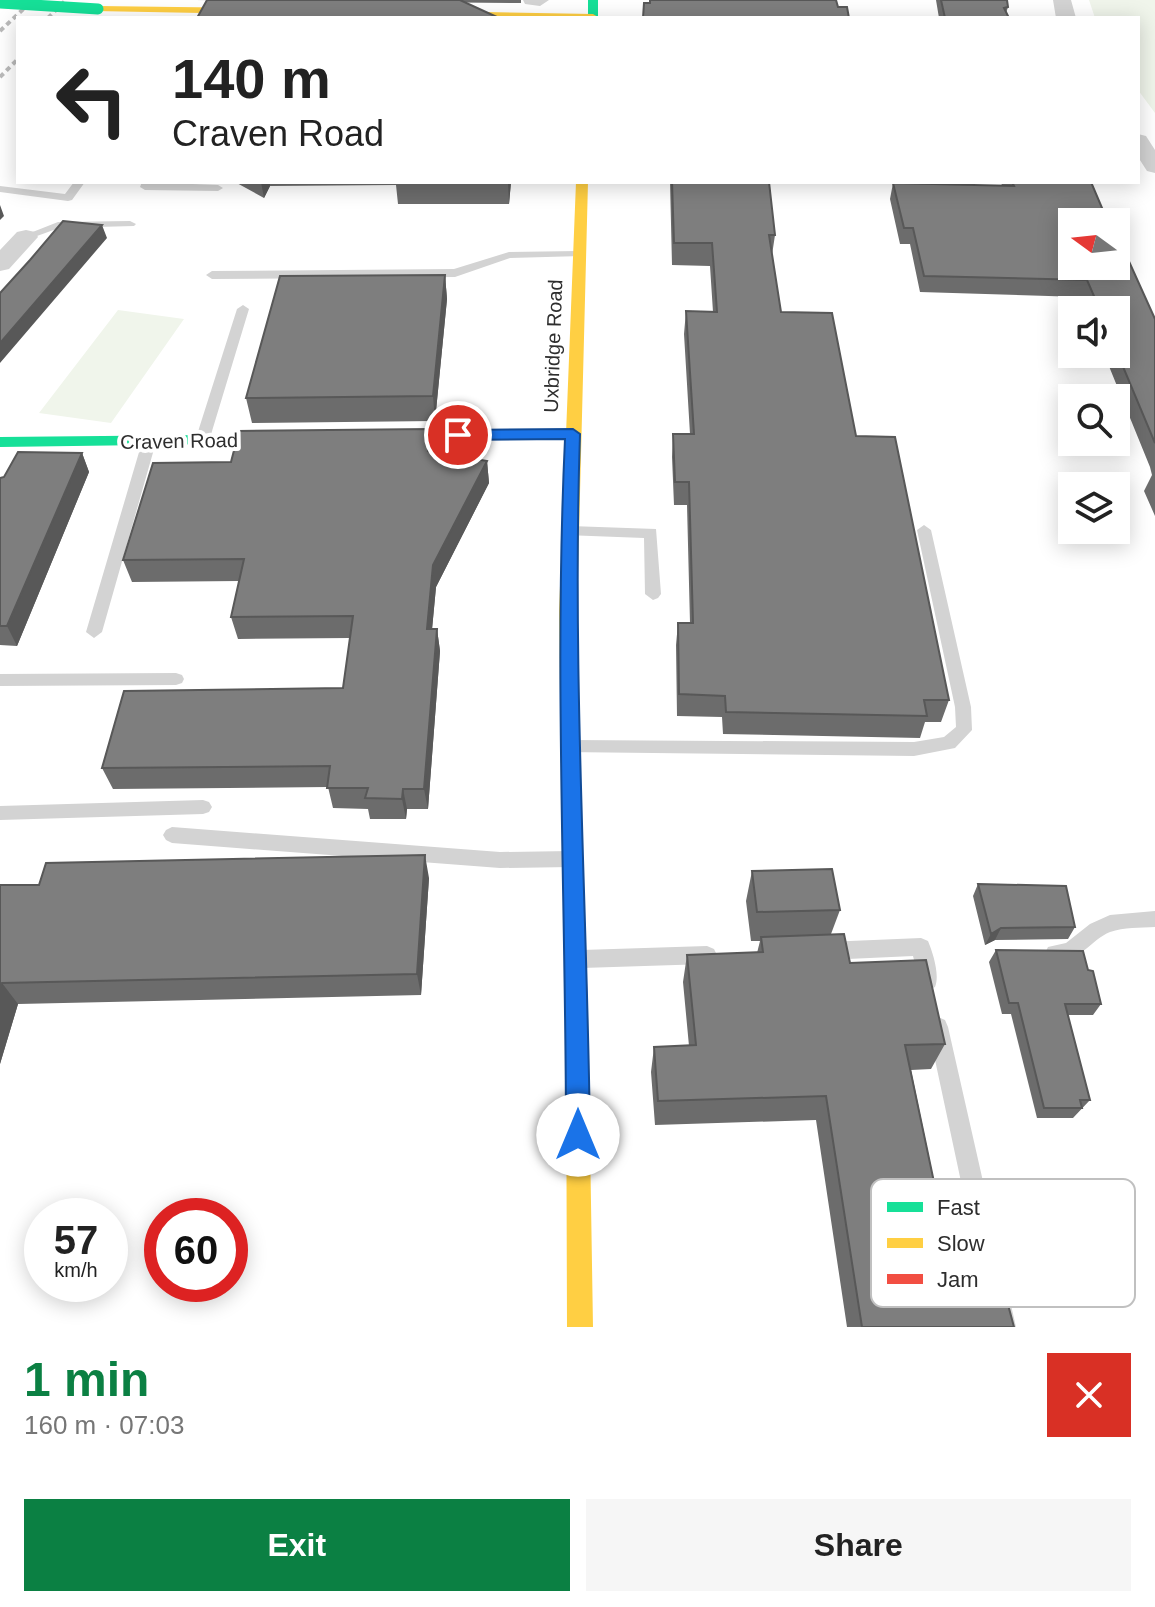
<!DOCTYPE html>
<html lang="en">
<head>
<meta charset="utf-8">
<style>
	:root { --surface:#fff; --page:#f6f6f6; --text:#222; --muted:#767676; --accent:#0b8043 }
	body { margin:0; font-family:Helvetica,sans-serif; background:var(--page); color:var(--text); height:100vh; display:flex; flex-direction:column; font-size:30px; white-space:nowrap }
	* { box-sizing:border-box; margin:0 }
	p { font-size:26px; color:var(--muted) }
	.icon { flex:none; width:44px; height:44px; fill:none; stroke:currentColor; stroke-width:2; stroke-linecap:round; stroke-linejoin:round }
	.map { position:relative; height:1327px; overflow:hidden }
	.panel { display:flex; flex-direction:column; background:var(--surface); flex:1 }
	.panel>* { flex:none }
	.banner { position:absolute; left:16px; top:16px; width:1124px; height:168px; border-radius:0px; box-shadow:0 4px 20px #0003; background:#fff; color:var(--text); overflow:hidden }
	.needle { width:52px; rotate:285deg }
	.controls { position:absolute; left:1058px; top:208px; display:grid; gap:16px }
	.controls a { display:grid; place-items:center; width:72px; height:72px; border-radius:0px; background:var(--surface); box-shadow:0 4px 20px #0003; font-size:40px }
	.speed { position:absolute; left:24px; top:1198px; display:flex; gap:16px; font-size:40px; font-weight:700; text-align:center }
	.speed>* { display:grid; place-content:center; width:104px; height:104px; border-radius:50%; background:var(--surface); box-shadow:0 4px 20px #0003; line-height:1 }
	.speed small { font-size:20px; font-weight:400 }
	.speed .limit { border:12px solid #d22; background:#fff; color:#111 }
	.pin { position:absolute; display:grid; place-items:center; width:68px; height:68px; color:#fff; margin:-34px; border:4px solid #fff; border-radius:50%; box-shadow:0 2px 8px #0007 }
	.me { position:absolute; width:88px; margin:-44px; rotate:0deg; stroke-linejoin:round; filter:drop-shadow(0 0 6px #0008) }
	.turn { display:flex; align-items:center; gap:28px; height:168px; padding:0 24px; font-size:36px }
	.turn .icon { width:104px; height:104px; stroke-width:2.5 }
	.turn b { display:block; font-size:56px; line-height:68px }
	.round { display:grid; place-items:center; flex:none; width:84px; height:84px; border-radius:0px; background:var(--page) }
	.summary { display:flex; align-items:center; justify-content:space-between; height:136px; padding:0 24px }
	h1 { font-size:48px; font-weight:700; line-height:60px; color:var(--accent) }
	.button { display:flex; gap:16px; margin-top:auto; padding:16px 24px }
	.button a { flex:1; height:92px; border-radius:0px; background:var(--accent); color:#fff; font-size:32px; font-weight:700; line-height:92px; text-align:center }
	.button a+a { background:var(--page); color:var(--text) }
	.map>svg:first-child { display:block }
	.green { fill:#f0f5eb }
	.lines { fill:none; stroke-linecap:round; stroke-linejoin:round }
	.lane { fill:#d3d3d3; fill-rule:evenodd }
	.street { fill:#d3d3d3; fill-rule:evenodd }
	.fast { fill:#16e098; fill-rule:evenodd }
	.slow { fill:#ffcf43; fill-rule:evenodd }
	.jam { fill:#f24e42; fill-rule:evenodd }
	.rail { stroke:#bababa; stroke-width:4; stroke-dasharray:5 4; stroke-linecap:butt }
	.fast-bridge { stroke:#16e098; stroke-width:11 }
	.wall { fill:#6c6c6c }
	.shaded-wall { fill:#585858 }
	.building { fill:#7e7e7e; stroke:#585858; stroke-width:2 }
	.route { fill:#1a73e8; stroke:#114b97; stroke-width:2 }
	.labels { text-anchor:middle; stroke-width:8; stroke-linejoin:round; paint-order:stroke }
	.street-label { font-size:20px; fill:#2e2e2e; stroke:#fff }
	.key { fill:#fff; stroke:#c0c0c0; stroke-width:2 }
	.key-label { font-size:22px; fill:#2e2e2e }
</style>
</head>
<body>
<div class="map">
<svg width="1155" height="1327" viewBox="0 0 1155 1327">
	<rect width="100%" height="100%" fill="#fff"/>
	<path class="green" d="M1089 0H1155V113L1138 90V18H1095Z
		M118 310 184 319 111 423 39 413Z"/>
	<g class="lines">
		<path class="lane" d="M74 182H85L72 200 68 201 0 192V186L65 194Z
			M142 182 218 185 223 188 218 191 145 190 140 187Z
			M130 221 136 224 134 226 59 228 26 240 20 237 58 222Z
			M578 251 582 252V256L510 258 455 277 212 279 206 275 212 271 454 269 509 252Z
			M243 305 249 309 209 441 207 444H197L195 441 237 309Z
			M149 438 156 442 102 632 94 638 86 632 142 442Z
			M924 525 931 530 971 707 972 730 955 748 914 756 564 752 562 747 564 742 570 740 914 742 944 737 956 727 955 707 917 530Z
			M570 526 656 529 661 594 658 598 653 600 645 594 644 538 565 535 563 531Z
			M176 673 182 675 184 679 182 683 176 685 0 686V674Z
			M203 800 209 802 212 807 209 812 203 814 0 820V806Z
			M172 827 500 852 571 851 577 853 580 859 577 865 571 867 500 868 172 843 166 840 163 835 166 830Z
			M1155 911V927C1140 928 1124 927 1110 932 1088 941 1075 970 1048 959L1045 953 1048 947 1066 943 1090 924 1110 915Z
			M921 938 928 941C933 953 940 975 935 987L928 990 921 987 913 956 826 960 819 957 816 951 819 945 826 942Z
			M707 946 714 949 717 955 714 961 707 964 582 968 575 965 572 959 575 953 582 950Z
			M938 1017 945 1020 948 1027 1016 1327H992L928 1027 931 1020Z"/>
		<path class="street" d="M523 0H549L540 6 525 4Z
			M1053 0H1071L1076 18H1056Z
			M1138 134 1146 136 1155 150V173L1147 171 1138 157Z
			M26 230 35 232 38 237 9 269 0 271V250L17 232Z"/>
		<path class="fast" d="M588 0H598V18H588Z
			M573 429 578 431V437L370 442 362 437 370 432Z
			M298 434 306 439 303 443 0 447V437Z"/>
		<path class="slow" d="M98 6 260 8 265 11 260 14 94 11V7Z
			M432 11 593 14 598 17 428 16 427 14Z
			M576 182H588L577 611 578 696 576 701H562L560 696 559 611Z
			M577 1005 585 1009 588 1016 593 1327H567L566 1016 569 1009Z"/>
		<path class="jam" d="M569 689 576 691 578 696 588 1016 585 1023 577 1027 569 1023 566 1016 560 696 562 691Z"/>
		<path class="rail" d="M48 18 66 0
			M0 31 33 0
			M0 77 18 59"/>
		<path class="fast-bridge" d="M0 3 98 9"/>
	</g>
	<path class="wall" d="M195 0H521V3Z
		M936 0H1007L1008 7 1006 13 1009 18H939Z
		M235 182H511L509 204H398L396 185 270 186 264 198Z
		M670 182H769L775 235 772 255 781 312 856 436 949 700 941 722H925L920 738 723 734 722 717 677 716 676 645 678 623H690L687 505H674L672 457 673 434H690L684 334 686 311 713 312 710 266 672 265Z
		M1001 182H1091L1072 222 1155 319V516L1144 491 1152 475 1150 467 1104 354H1116V310H1086L1081 297 920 292 910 244H900L890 199 893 183 1002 186Z
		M445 275 447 299 435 421 252 423 246 398Z
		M432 452 487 461 489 483 436 587 432 629H437L440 651 428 809H407L406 819H370L368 809 333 808 328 787 113 789 102 768 343 688 350 638 238 639 231 617 239 581 132 582 123 560 231 462Z
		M82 453 89 472 17 646 0 645V478Z
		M752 871 840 910 831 934 850 963 945 1044 931 1069 911 1070 953 1272 1014 1327H847L816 1120 655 1125 651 1072 654 1047 689 1046 683 982 687 955 757 953 760 941H751L746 901Z
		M429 878 421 995 18 1004 0 1064V885Z
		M978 884 1075 927 1068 939 995 940 985 945 973 896Z
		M996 950 1088 970 1101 1004 1093 1015H1068L1090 1100 1073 1118H1037L1011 1014H1002L989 962Z"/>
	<path class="shaded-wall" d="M261 182H270V186L264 198Z
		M508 182H511L509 204Z
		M0 205 4 216 0 220Z
		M102 225 107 238 0 363V343Z
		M445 275 447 299 435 421 433 396Z
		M430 429 432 451 430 473 428 451Z
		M82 453 89 472 17 646 7 626Z
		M487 461 489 483 436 587 430 651 427 629 433 565Z
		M437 629 440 651 428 809 424 789Z
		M403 789 407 809 406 819 402 799Z
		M425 855 429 878 421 995 417 974Z
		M1001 928 995 940 985 945 991 934Z
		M2 983 18 1004 0 1064V988Z"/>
	<path class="building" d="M207 0H460L499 18H197Z
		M650 0H836L838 7H847L849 18H643L644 3H650Z
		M941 0H1007L1008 7 1004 8 1009 18H945Z
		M672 182H769L775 235H769L781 312 832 313 856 436 895 437 949 700H924L927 716 726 712 725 696 679 694 678 623H693L689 482H675L673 434H694L686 311 717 312 712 243H674Z
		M1012 182H1091L1108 222H1072V266H1116V237H1118L1155 319V443L1116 350V310H1100L1087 280 924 276 913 228H904L893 183 1014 186Z
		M63 221 102 225 0 343V293L30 260Z
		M445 275 433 396 246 398 280 276Z
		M430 429 428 451 487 461 433 565 427 629H437L424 789H403L402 799 365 798 368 788H327L330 766 102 768 124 691 343 688 353 616 231 617 244 559 123 560 153 463 231 462 239 431Z
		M18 452 82 453 7 626H0V478L4 477Z
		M425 855 417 974 2 983 0 988V885H39L46 863Z
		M832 869 840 910 757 912 752 871Z
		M978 884 1066 886 1075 927 1001 928 991 934Z
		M844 934 850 963 926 960 945 1044 905 1045 953 1272 999 1271 1014 1327H862L826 1096 658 1101 654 1047 696 1045 687 955 763 952 761 937Z
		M996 950 1083 951 1088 970 1093 971 1101 1004H1065L1090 1100H1080L1082 1108H1044L1018 1003H1009Z"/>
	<path class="route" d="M573 429 580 434C572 668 587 901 590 1135L586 1143 578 1147 569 1143 566 1135C566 903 554 671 565 439L458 440 451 435 458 430Z"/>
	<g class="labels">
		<g class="street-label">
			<text transform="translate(553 346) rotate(-88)" y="7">Uxbridge Road</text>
			<text transform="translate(179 441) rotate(-1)" y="7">Craven Road</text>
		</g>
	</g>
	<rect x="871" y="1179" width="264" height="128" rx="12" class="key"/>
	<rect x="887" y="1202" width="36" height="10" fill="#16e098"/>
	<rect x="887" y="1238" width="36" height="10" fill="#ffcf43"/>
	<rect x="887" y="1274" width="36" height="10" fill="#f24e42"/>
	<g class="key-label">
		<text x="937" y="1215">Fast</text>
		<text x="937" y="1251">Slow</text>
		<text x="937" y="1287">Jam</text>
	</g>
</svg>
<div class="controls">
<a><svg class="needle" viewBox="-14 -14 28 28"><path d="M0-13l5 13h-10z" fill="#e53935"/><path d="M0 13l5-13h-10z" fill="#767676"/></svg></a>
<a><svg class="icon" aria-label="sound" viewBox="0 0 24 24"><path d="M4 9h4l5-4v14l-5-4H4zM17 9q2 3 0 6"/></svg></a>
<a><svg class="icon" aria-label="search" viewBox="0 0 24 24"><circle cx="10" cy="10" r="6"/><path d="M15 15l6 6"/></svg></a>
<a><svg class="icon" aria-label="layers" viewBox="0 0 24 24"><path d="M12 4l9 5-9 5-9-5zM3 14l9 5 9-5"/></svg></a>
</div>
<div class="speed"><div>57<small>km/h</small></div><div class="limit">60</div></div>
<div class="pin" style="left:458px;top:435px;background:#d93025"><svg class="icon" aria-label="arrive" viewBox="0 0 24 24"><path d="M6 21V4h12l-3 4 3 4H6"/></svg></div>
<svg class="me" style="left:578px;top:1135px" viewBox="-20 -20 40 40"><circle r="19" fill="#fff"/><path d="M0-13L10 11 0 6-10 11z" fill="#1a73e8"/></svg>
<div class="banner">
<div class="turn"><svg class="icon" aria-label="left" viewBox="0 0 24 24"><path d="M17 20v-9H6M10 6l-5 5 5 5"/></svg><div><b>140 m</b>Craven Road</div></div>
</div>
</div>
<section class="panel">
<div class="summary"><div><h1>1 min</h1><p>160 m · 07:03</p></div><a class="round" style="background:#d93025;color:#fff"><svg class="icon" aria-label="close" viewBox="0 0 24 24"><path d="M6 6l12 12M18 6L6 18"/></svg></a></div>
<div class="button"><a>Exit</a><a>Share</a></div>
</section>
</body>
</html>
